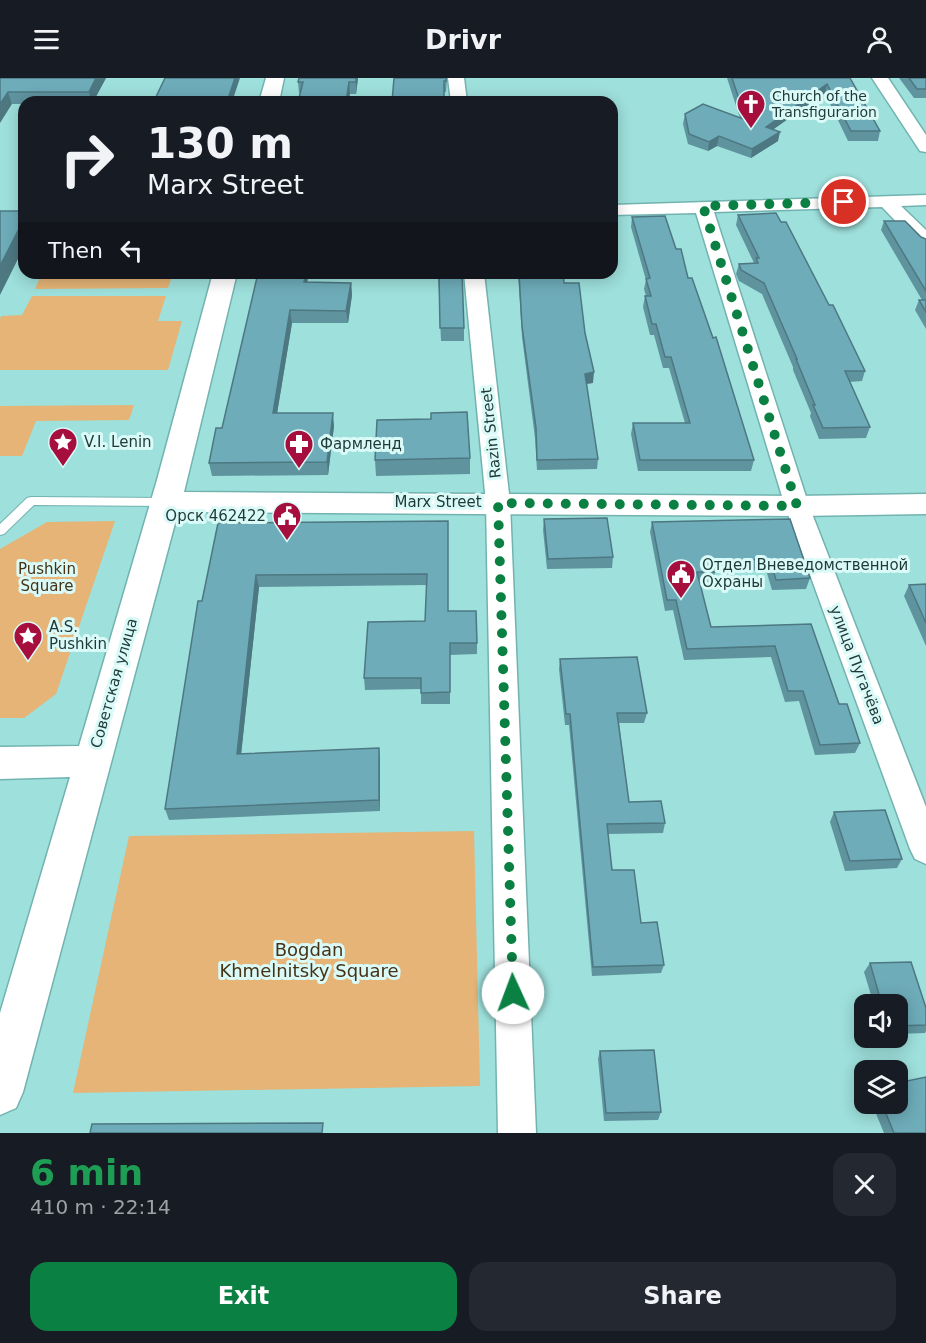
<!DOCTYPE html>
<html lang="en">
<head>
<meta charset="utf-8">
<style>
	:root { --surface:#171b24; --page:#242831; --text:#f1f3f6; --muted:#9ea1a6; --accent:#0b8043 }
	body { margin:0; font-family:"DejaVu Sans",sans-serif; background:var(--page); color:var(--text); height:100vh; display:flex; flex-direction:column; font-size:22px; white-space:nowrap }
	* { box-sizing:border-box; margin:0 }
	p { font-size:20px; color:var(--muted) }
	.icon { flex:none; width:33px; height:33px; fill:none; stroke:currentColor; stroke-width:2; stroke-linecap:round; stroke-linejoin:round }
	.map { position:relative; height:1055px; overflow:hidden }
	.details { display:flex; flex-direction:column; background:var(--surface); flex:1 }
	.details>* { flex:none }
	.top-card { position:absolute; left:18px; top:18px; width:600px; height:183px; border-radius:18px; box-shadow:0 3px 15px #0003; background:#171b24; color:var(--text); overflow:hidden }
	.controls { position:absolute; left:854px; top:916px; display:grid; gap:12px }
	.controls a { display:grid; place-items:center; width:54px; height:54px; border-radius:12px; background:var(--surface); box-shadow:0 3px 15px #0003; font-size:30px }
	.pin { position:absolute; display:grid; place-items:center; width:51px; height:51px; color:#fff; margin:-26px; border:3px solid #fff; border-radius:50%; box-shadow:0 2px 6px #0007 }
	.me { position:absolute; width:66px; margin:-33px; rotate:358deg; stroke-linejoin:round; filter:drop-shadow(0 0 4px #0008) }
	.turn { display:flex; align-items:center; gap:21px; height:126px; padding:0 30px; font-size:27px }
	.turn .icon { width:78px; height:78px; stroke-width:2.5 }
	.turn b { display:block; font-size:42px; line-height:51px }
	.then { display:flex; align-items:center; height:57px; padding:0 30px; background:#0003; gap:12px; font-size:22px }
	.round { display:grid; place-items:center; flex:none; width:63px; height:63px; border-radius:18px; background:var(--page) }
	.head { display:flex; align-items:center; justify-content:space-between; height:102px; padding:0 30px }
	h1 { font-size:36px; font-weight:800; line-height:45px; color:#1e9e55 }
	.action { display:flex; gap:12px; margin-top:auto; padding:12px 30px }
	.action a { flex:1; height:69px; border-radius:18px; background:var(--accent); color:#fff; font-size:24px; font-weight:800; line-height:69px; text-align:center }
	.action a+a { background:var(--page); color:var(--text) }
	header { display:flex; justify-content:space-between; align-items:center; height:78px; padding:0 30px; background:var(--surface); font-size:27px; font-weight:800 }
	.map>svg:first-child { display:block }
	.green { fill:#e5b476 }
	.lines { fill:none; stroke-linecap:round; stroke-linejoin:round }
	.lane-casing { stroke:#72b3b0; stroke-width:2 }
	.street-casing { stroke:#72b3b0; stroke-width:3 }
	.secondary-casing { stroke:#72b3b0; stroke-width:3 }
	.lane { fill:#fff; fill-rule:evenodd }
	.street { fill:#fff; fill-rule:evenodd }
	.secondary { fill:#fff; fill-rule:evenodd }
	.wall { fill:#5f949f }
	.shaded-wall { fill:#4d7882 }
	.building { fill:#6eacb9; stroke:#4d7882; stroke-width:1.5 }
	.route { stroke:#0b8043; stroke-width:10; stroke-dasharray:0 18 }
	.labels { text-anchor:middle; stroke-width:6; stroke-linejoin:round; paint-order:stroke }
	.far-poi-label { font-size:14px; fill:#1e3938; stroke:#dafaf8; text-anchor:start }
	.street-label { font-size:15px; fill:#1e3938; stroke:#dafaf8 }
	.poi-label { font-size:15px; fill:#1e3938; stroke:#dafaf8; text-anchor:start }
	.park-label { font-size:15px; fill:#473215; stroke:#dafaf8 }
	.near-park-label { font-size:18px; fill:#473215; stroke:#dafaf8 }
</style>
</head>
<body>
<header><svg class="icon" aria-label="menu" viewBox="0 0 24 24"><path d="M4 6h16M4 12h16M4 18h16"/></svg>Drivr<svg class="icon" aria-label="person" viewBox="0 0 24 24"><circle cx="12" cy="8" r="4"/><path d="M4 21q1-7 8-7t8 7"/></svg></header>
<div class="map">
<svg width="926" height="1055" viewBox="0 0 926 1055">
	<rect width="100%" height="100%" fill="#9ee0dc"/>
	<path class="green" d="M42 195H196L195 198H172L168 210 35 211Z
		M32 218H166L158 243H182L168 292H0V241L1 238 22 237Z
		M134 327 129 342 36 343 22 378H0V328Z
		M115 443 56 616 24 640H0V471L47 444Z
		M474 753 480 1008 73 1015 129 758Z"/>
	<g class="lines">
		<g class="lane-casing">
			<path id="lane" d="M31 419 166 420 172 424 166 428 34 427 4 456 0 457V446L27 420Z"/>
		</g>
		<g class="street-casing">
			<path id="street" d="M448 0H464L467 24H451Z
				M872 0H888L926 57V74L920 73Z
				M926 117V127L901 128 926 152V169L919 167 882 129 714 134 809 428 926 729V786L915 781 910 771 785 428 696 135 612 137V127Z
				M464 195H484L510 425 536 1055H498L486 425Z"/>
		</g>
		<g class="secondary-casing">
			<path id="secondary" d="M266 0H284L279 24H259Z
				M213 195H237L184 414 797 418 926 416V436L797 438 178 434 23 1014 16 1030 0 1037V935L70 699 0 701V669L79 668 157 402Z"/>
		</g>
		<use href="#lane" class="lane"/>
		<use href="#street" class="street"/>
		<use href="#secondary" class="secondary"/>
	</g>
	<path class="wall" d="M0 0H106L93 24H24V26H12Z
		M165 0 232 24H156L155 21Z
		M358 0 356 16 299 15 298 4Z
		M447 0 446 14 392 24Z
		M727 0H850L880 53 878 63H848L825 15 773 51 778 63 751 80 717 68 708 73 688 66 683 46 685 36 740 40Z
		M899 0H926V20H914Z
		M738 137 829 227 865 293 862 303 849 304 870 349 866 360 819 361 810 338 811 335 793 292V289L762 216 739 203 736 196 739 186 754 185 736 147Z
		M632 139 676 171 688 200 754 382 751 393H638L631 356 633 345H685L669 290H663L654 257H650L643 229 645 218H646L644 211 646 202 631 149Z
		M884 143 926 161V251L915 232 919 222H922L881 152Z
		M258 195 308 204 351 205 352 217 348 245H292L277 335 334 348 328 397 212 398 209 385 222 350Z
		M438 195 464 250V263H441Z
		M518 195H563L564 205 585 255 593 305 586 306 598 381 597 391 537 392 535 360 522 259Z
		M470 380V396L376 398 375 382Z
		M544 441 613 479 612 490 547 491 543 452Z
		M790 441 810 500 806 511 772 512 766 492 715 494 712 504 700 505 711 549 811 546 839 626 860 665 855 675 815 677 799 623 785 624 771 579 684 582 673 532 665 533 650 454 652 444Z
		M448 443V533L477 565V576L450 577V626H421V611L365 612 364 600 425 543 427 507 259 509 241 676 380 681V733L169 742 165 731 202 523 218 445Z
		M926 506V568L904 518 909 507Z
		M560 581 647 635 644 645H619L629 724 665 745 663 755 608 756 612 792 664 887 661 895 592 898 569 647H565L559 591Z
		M834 734 902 781 897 790 845 793 830 744Z
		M870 885 926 930V953L925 955 897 956V927H874L864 894Z
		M600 973 661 1034 658 1042 604 1043 598 981Z
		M872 1026H897L926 1055H884Z"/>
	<path class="shaded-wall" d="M96 0H106L93 24H91L89 14Z
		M235 0H240L232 24H229L228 21Z
		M356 0H358L356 16Z
		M349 4 350 16 349 24H346Z
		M827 6 825 15 764 58 766 49Z
		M8 14 12 26 0 45V26Z
		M780 54 778 63 751 80 752 71Z
		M719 58 717 68 708 73 709 64Z
		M24 141V169L0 217V188Z
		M306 195H309L305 217 304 204Z
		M351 205 352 217 348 245 346 233Z
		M290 232 292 245 275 348 273 335Z
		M594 294 593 305 584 306 585 296Z
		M333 335 334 348 328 397 327 384Z
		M256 497 259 509 240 687 237 676Z
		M379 670 380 681V733L379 722Z"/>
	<path class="building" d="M0 0H96L89 14H8L0 26Z
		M165 0H235L228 21H231L230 24H195L196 21H155Z
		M299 0H356V4H349L346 24H298L303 4H298Z
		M394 0H446V3H444V24H392Z
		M732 0H850L880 53H851L827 6 766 49 780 54 752 71 719 58 709 64 689 56 685 36 703 26 746 42Z
		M909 0H926V11H917Z
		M0 133H24V141L0 188Z
		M776 135 781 144H786L829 227H833L865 293H845L870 349 823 350 813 327H815L796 281H797L764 205 741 192 739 186 758 185 756 180H759L738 137Z
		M665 138 676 171H681L688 200H692L713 260 716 259 754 382H640L633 345H690L671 279H665L656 246H652L645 218H651L646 201 650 200 632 139Z
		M884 143H905L921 159 926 161V213Z
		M258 195H306L304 204 351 205 346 233 290 232 273 335H333L327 384 209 385 216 350H222Z
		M439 195H462L464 250H440Z
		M519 195H563L564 205H579L585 255 594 294 585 296 598 381 537 382 536 350 522 248Z
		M919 222H926V234Z
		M467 334 470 380 375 382 377 342 431 341V335Z
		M607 440 613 479 548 481 544 441Z
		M790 441 810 500 776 502 770 481 712 483 715 494H697L711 549 811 546 839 626H847L860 665 820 667 803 613H788L775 568 687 571 676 522H667L652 444Z
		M448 443V533H476L477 565H450V614L421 615V600H364L368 544 425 543 427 496 256 497 237 676 379 670V722L165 731 198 523H202L218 445Z
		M926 506V545L909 507Z
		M637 579 647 635H617L629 724 661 723 665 745 607 746 612 792H634L641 845 657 844 664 887 593 889 570 636H566L560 581Z
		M885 732 902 781 850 783 834 734Z
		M911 884 926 930V947L897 948V927H882L870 885Z
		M654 972 661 1034 606 1035 600 973Z
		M926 999V1055H894L882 1026H897V1005Z
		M323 1045 322 1055H90L92 1046Z"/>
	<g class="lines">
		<path class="route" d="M513 915 498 425 797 428 703 128 844 124"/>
	</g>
	<defs>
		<g id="church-pin" transform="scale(1.5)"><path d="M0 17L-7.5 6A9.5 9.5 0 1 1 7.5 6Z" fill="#a60e3e" stroke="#dafaf8"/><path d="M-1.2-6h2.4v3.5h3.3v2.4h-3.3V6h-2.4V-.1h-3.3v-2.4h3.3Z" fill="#fff"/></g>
		<g id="sight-pin" transform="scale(1.5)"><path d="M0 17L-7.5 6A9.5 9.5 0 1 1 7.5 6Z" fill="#a60e3e" stroke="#dafaf8"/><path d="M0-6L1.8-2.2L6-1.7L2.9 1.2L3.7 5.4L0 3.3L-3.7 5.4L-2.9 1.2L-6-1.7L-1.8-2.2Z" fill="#fff"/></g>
		<g id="pharmacy-pin" transform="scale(1.5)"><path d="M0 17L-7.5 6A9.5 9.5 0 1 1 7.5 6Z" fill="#a60e3e" stroke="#dafaf8"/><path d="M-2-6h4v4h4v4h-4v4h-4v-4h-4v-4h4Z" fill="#fff"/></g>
		<g id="civic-pin" transform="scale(1.5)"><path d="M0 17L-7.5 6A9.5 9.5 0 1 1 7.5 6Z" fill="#a60e3e" stroke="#dafaf8"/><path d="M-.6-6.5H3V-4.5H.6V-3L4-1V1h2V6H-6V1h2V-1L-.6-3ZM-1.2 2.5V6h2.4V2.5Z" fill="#fff"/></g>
	</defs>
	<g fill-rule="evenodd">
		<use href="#church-pin" x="751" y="26"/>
		<use href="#sight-pin" x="63" y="364"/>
		<use href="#pharmacy-pin" x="299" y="366"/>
		<use href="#civic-pin" x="287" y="438"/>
		<use href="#civic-pin" x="681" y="496"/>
		<use href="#sight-pin" x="28" y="558"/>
	</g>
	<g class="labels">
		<g class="far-poi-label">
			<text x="772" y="23">Church of the<tspan x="772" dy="16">Transfigurarion</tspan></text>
		</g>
		<g class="street-label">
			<text transform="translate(491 355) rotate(-96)" y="5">Razin Street</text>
			<text x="438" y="429">Marx Street</text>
			<text transform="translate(857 587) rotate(69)" y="5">улица Пугачёва</text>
			<text transform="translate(114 605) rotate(-74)" y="5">Советская улица</text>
		</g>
		<g class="poi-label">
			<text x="84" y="369">V.I. Lenin</text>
			<text x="320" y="371">Фармленд</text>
			<text x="266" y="443" text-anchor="end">Орск 462422</text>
			<text x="702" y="492">Отдел Вневедомственной<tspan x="702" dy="17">Охраны</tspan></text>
			<text x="49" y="554">A.S.<tspan x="49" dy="17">Pushkin</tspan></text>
		</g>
		<g class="park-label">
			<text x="47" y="496">Pushkin<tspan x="47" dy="17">Square</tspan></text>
		</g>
		<g class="near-park-label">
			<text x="309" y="878">Bogdan<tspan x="309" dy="21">Khmelnitsky Square</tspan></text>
		</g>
	</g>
</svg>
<div class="controls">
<a><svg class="icon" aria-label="sound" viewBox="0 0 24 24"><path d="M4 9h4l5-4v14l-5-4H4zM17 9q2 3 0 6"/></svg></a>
<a><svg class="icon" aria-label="layers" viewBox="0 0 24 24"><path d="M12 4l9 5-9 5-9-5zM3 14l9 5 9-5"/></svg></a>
</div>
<div class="pin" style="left:844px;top:124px;background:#d93025"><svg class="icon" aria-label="arrive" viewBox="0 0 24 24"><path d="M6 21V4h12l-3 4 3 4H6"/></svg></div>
<svg class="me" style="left:513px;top:915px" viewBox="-20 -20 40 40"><circle r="19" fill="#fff"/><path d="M0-13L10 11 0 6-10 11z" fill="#0b8043"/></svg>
<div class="top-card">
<div class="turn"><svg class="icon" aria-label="right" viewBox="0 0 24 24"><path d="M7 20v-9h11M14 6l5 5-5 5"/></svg><div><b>130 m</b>Marx Street</div></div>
<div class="then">Then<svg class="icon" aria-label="left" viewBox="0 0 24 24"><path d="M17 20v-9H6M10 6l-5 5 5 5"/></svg></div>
</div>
</div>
<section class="details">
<div class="head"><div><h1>6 min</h1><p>410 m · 22:14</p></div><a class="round"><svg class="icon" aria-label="close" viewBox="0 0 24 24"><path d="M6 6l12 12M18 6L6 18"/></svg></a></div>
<div class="action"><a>Exit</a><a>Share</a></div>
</section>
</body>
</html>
